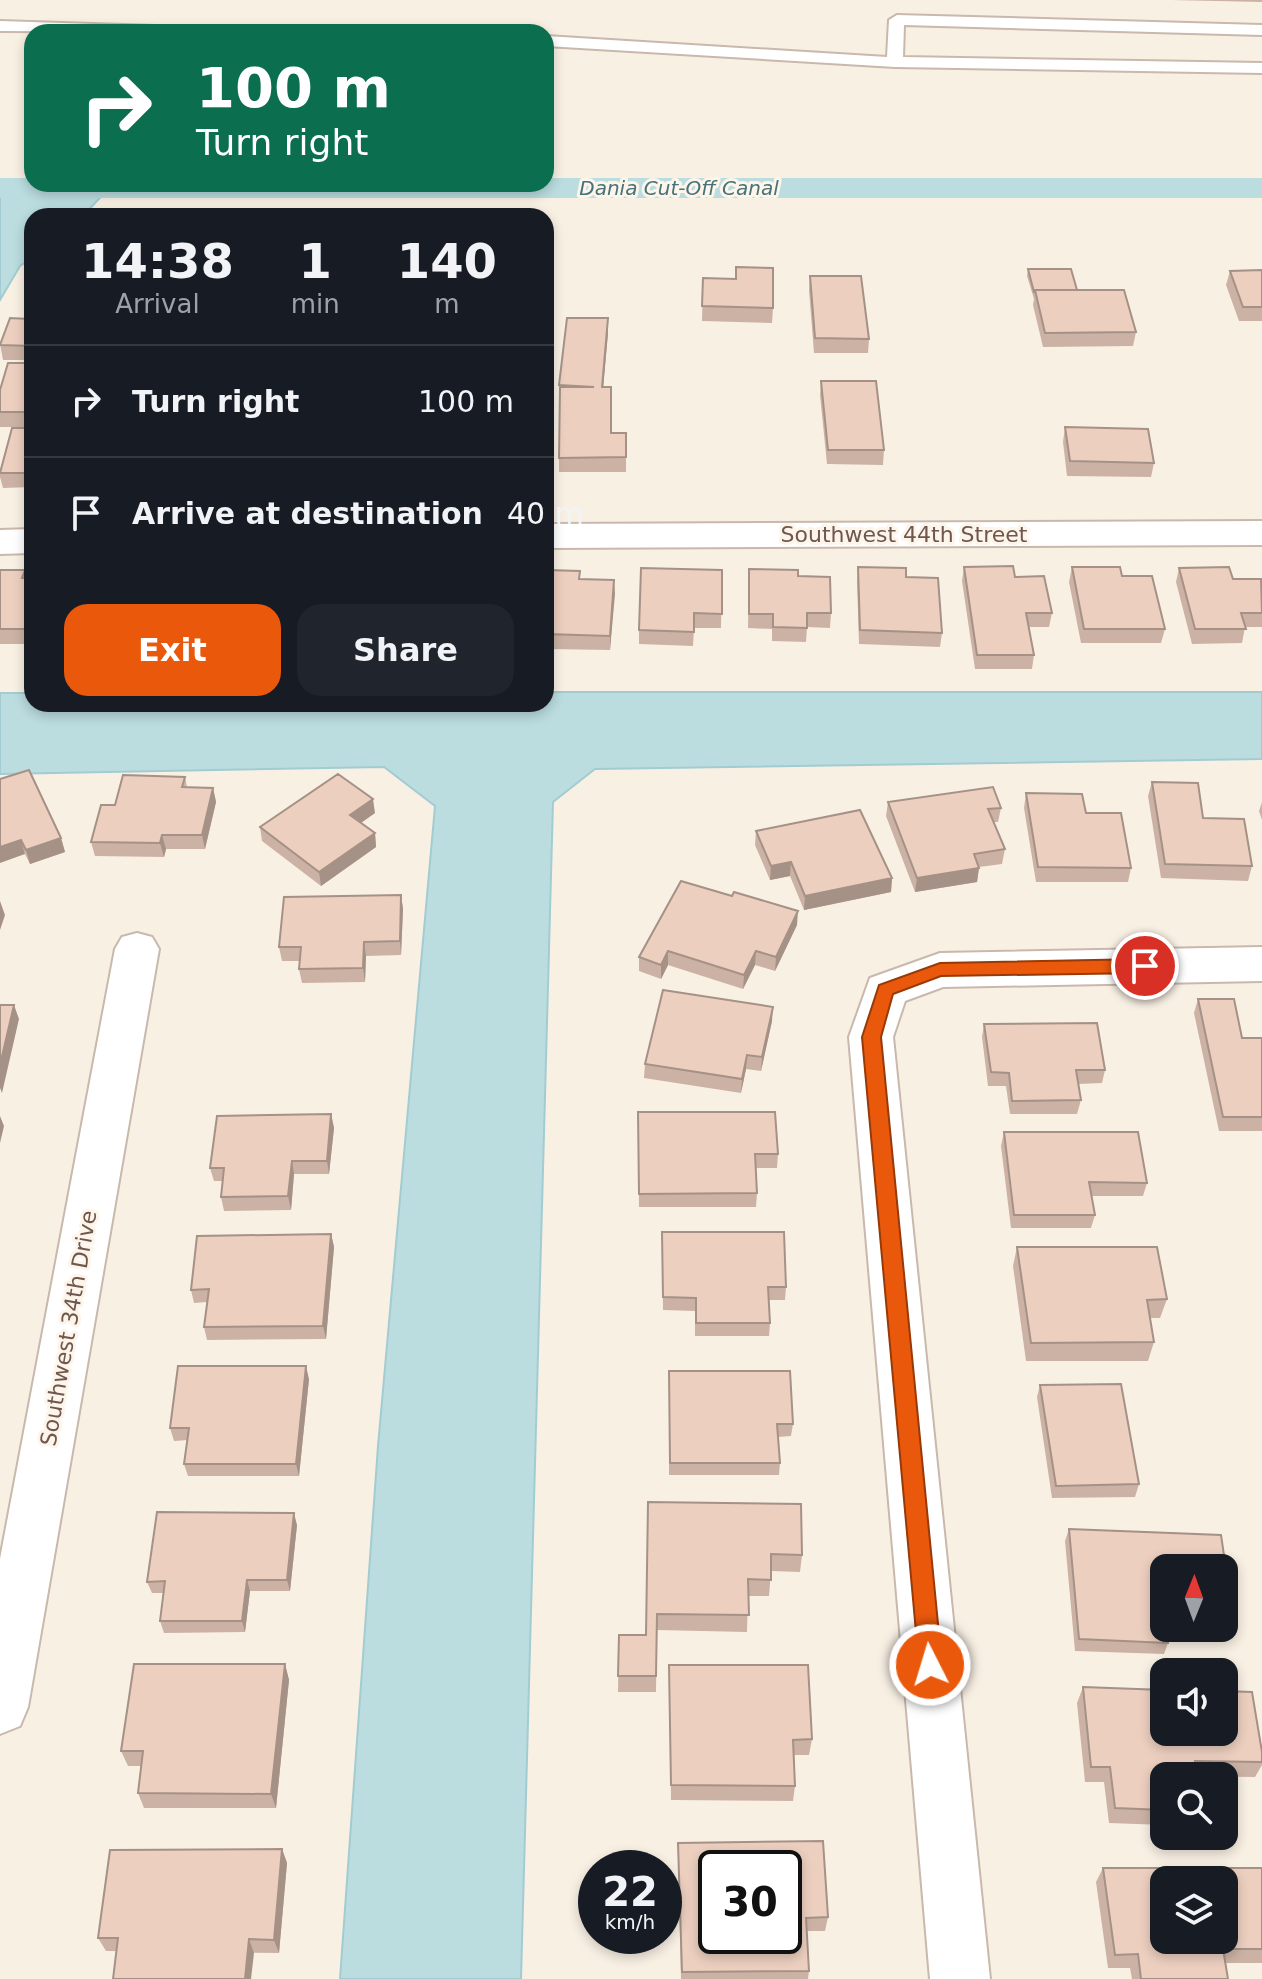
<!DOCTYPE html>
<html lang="en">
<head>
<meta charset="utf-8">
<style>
	:root { --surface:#171b24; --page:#20242c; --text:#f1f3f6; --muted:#9ea1a6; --line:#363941; --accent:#ea580c }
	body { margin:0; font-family:"DejaVu Sans",sans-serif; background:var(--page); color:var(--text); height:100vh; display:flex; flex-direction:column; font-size:30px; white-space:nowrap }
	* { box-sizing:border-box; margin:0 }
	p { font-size:26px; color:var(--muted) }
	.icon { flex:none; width:44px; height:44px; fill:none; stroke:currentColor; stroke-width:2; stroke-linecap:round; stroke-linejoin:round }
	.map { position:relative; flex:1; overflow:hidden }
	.drawer { position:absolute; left:24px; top:208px; width:530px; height:504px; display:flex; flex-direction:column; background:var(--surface); border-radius:24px; box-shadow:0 4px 12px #0003 }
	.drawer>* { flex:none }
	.hud { position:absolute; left:24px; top:24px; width:530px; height:168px; border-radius:24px; box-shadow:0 4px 12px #0003; background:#0b6e4f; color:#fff; overflow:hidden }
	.needle { width:52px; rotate:1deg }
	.controls { position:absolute; left:1150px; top:1554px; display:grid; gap:16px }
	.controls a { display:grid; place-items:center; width:88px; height:88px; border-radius:16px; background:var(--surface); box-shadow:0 4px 12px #0003; font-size:40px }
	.speed { position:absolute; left:578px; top:1850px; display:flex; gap:16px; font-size:40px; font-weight:700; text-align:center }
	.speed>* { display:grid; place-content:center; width:104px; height:104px; border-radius:50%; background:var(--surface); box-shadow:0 4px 12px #0003; line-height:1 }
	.speed small { font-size:20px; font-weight:400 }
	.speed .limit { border:4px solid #111; border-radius:12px; background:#fff; color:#111 }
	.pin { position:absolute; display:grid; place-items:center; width:68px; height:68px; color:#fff; margin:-34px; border:4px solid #fff; border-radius:50%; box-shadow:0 2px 8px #0007 }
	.me { position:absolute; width:88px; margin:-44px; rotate:355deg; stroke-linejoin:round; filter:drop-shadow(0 0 6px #0008) }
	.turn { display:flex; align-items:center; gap:28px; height:168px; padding:0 40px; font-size:36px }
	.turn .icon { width:104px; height:104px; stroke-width:2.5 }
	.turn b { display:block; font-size:56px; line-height:68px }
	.eta { display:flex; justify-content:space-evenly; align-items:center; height:136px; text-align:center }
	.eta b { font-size:48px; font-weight:700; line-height:56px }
	.primary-button { display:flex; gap:16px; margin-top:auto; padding:16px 40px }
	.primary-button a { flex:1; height:92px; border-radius:24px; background:var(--accent); color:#fff; font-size:32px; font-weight:700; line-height:92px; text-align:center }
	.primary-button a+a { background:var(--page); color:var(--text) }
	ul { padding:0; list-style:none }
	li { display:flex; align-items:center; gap:24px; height:112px; padding:0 40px; border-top:2px solid var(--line) }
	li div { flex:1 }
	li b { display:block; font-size:30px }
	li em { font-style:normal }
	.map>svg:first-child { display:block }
	.water { fill:#bbdde0; stroke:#a2ccd1; stroke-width:2 }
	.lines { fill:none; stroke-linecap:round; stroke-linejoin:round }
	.canal { fill:#bbdde0; fill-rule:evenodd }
	.lane-casing { stroke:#c9b8ac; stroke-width:4 }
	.street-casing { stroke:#c9b8ac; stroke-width:4 }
	.lane { fill:#fff; fill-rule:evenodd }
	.street { fill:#fff; fill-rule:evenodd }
	.wall { fill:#cbb2a4 }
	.shaded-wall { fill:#a59186 }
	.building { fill:#eccfbf; stroke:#a59186; stroke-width:2; fill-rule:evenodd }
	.route { fill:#ea580c; stroke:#983908; stroke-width:2 }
	.labels { text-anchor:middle; stroke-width:6; stroke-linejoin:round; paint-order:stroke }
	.far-water-label { font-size:20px; font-style:italic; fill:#46737a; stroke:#fdf4ea }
	.street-label { font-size:22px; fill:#6f574d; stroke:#fdf4ea }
</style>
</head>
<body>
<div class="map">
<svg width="1262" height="1979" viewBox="0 0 1262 1979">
	<rect width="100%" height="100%" fill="#f9f0e4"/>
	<path class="water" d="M0 188H109L83 216H32V258L20 266 0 300Z
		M546 692H1262V759L595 769 553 802 521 1979H340L378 1446 435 806 384 767 0 774V693H32V704H546Z"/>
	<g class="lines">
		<path class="canal" d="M0 178H32V184H546V178H1262V198H0Z"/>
		<g class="lane-casing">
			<path id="lane" d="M897 15 1262 25V35L904 25 903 57 1262 63V73L895 67 546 46V36L887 57 889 20Z
				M0 21 187 27 195 32 0 31Z"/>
		</g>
		<g class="street-casing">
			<path id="street" d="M1262 521V545L546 548V524Z
				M32 529V553L0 554V530Z
				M137 933 152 937 159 949 28 1707 20 1726 0 1734V1559L115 949 122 937Z
				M1262 947V981L943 987 905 1001 893 1037 990 1979H930L849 1037 870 978 940 953Z"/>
		</g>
		<use href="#lane" class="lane"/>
		<use href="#street" class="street"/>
	</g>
	<path class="wall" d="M1171 0H1262V2Z
		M1028 269 1077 290 1136 332 1133 346 1043 347 1033 305 1034 299 1027 276Z
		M1262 270V321H1239L1226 285 1230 271Z
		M810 276 869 339 868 353H814L809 290Z
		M703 278 773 308 772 323 702 321Z
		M32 309V360H3L0 344 29 319Z
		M608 318V333L603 387 611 433H626V472H559V385Z
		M32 363V427H0V390Z
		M821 381 884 450 883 465 827 464 820 395Z
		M1065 427 1154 463 1151 477 1067 476 1063 442Z
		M32 428V487L3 488 0 477V470Z
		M858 567 906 577 942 633 940 647 859 644 857 581Z
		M964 567 1052 613 1049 627H1029L1034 655 1032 669H975L962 581Z
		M1072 567 1122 576 1165 629 1161 643H1081L1069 582Z
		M1179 568 1233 579 1262 581V627H1245L1242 643 1192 644 1176 582Z
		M749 569 831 613 830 628 807 627 806 642 772 641V629L748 628Z
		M0 570H25L27 579H32V644H0Z
		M546 570 580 579 614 580 610 650 546 649Z
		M722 570 721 628H694L693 646 639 644V630Z
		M185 777 187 787 213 788 216 802 205 849H166L164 857 95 856 91 842 115 805Z
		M0 779 61 838 65 852 30 864 25 854Z
		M1152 782 1203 818 1252 866 1248 881 1161 878 1148 796Z
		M1026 793 1086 813 1131 868 1128 882H1036L1024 808Z
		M888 802 1001 808 998 822H994L1005 849 1002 864 979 867 977 882 915 892 886 816Z
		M1262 802V820L1259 811Z
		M375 813 361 823 375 833 376 847 321 886 262 841 260 827Z
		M756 831 892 878 891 892 804 910 790 876 770 880 755 845Z
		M401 895 403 909 401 955 366 956 365 982 302 983 299 969 300 961H282L279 947Z
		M732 896 797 925 775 971 755 965 743 989 668 965 661 979 639 971V957Z
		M1198 999 1242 1038H1262V1131H1219L1194 1013Z
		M772 1021 761 1071 746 1069 741 1093 644 1078 645 1064Z
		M984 1024 1105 1070 1102 1083 1078 1084 1081 1100 1077 1114H1010L1006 1086H988L982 1037Z
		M638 1112 778 1154 777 1168H756L757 1193 756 1207H639Z
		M331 1114 334 1128 329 1174H294L291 1210 224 1211 221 1197 223 1181H214L210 1168Z
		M1004 1132 1147 1183 1143 1196H1091L1095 1215 1091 1228H1011L1001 1146Z
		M662 1232 786 1287 785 1300H769L770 1323 769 1336H695V1311L663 1310Z
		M331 1234 334 1247 326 1339 207 1340 204 1327 207 1302 194 1303 191 1290Z
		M1017 1247 1167 1299 1160 1318H1150L1154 1342 1148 1361H1026L1013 1266Z
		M669 1371 793 1424 791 1436 778 1437 780 1463 779 1475H669Z
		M309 1379 299 1476H188L184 1464 188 1440 174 1441 170 1428Z
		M1040 1385 1139 1484 1135 1497 1052 1498 1037 1397Z
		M648 1502 802 1555 800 1572 771 1571 769 1596H748L747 1632 657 1630 656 1692H618L619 1635H646Z
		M297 1525 290 1591H250L245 1632 164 1633 160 1621 164 1593H152L147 1582Z
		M1069 1529 1221 1535 1231 1602 1225 1614H1224V1568H1164V1628H1167L1168 1643 1164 1654 1075 1651 1065 1541Z
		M285 1664 289 1680 276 1808H144L138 1793 141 1766H128L121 1751Z
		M669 1665 812 1739 809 1755H794L795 1786 793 1801 671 1800Z
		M1083 1687 1262 1752V1765L1255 1777 1164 1776V1825L1109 1823 1104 1782H1085L1077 1703Z
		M678 1843 828 1917 825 1931H807L809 1971 808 1979H681Z
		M282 1849 287 1863 279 1953 106 1951 98 1938Z
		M1103 1868H1262V1963H1225L1228 1979H1132L1130 1968H1108L1096 1882Z"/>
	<path class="shaded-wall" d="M608 318V333L602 401V387Z
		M614 580 615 594 610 650V636Z
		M213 788 216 802 205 849 202 835Z
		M373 799 375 813 352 829 350 815Z
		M375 833 376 847 321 886 319 872Z
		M162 835 166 849 164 857 160 843Z
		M61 838 65 852 30 864 26 850Z
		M21 840 25 854 0 863V847Z
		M791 862 790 876 770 880 771 866Z
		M979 868 977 882 915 892 917 878Z
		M892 878 891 892 804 910 805 896Z
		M401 895 403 909 401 955 400 941Z
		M0 901 5 915 0 930Z
		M798 911 797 925 775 971 776 957Z
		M364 942 366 956 365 982 363 968Z
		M668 951V965L661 979V965Z
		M756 951 755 965 743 989 744 975Z
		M14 1005 19 1019 2 1093 0 1088V1065Z
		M773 1007 772 1021 761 1071 762 1057Z
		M747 1055 746 1069 741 1093 742 1079Z
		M331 1114 334 1128 329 1174 327 1161Z
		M0 1116 4 1126 0 1143Z
		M292 1161 294 1174 291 1210 288 1196Z
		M331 1234 334 1247 326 1339 323 1326Z
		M306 1366 309 1379 299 1476 296 1464Z
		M294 1513 297 1525 290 1591 287 1580Z
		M247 1580 250 1591 245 1632 242 1621Z
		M285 1664 289 1680 276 1808 271 1794Z
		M282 1849 287 1863 279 1953 274 1940Z
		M249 1939 254 1953 251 1979H245Z"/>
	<path class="building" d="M546 251H548L546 292Z
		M736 267 773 268V308L702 306 703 278 736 279Z
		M1028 269H1071L1077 290H1035V292H1034Z
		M1262 270V307H1243L1230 271Z
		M810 276H861L869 339 815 338Z
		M1035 290H1124L1136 332 1045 333Z
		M32 309V346L0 345 10 318 29 319Z
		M567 318H608L602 387H611V433H626V457L559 458 560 387H594L559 385Z
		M8 363H32V412H0V390Z
		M821 381H876L884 450H828Z
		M1065 427 1148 429 1154 463 1070 461Z
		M12 428H32V473H0Z
		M1013 566 1015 577 1044 576 1052 613H1026L1034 655H977L964 567Z
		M858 567 906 568V577L938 578 942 633 860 630Z
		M1072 567H1120L1122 576H1152L1165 629H1084Z
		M1229 567 1233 579H1261L1262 613H1241L1246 629H1195L1179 568Z
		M641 568 722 570V614L694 613V632L639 630Z
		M749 569 798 570V576L830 577 831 613H807V628L773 627V614H749Z
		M0 570H25L22 578 32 579V629H0Z
		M546 570 580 571 579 579 614 580 610 636 546 634Z
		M29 770 61 838 26 850 21 840 0 847V779Z
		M338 774 373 799 350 815 375 833 319 872 260 827Z
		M123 775 185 777 182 787 213 788 202 835H162L160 843 91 842 101 805H115Z
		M1152 782 1198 783 1203 818 1244 819 1252 866 1165 864Z
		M993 787 1001 808 988 809 1005 849 974 854 979 868 917 878 888 802Z
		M1026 793 1082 794 1086 813H1121L1131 868 1038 867Z
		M860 810 892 878 805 896 791 862 771 866 756 831Z
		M681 881 732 896 734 892 798 911 776 957 756 951 744 975 668 951 661 965 639 957Z
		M401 895 400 941 364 942 363 968 299 969 301 947H279L284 897Z
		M663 990 773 1007 762 1057 747 1055 742 1079 645 1064Z
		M1198 999H1234L1242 1038H1262V1117H1223Z
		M0 1005H14L0 1065Z
		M1097 1023 1105 1070H1076L1081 1100 1012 1101 1009 1073 991 1072 984 1024Z
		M638 1112H775L778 1154H755L757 1193 639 1194Z
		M331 1114 327 1161H292L288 1196 221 1197 224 1168H210L217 1116Z
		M1004 1132H1138L1147 1183 1089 1182 1095 1215H1014Z
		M662 1232H784L786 1287H768L770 1323H696V1298L663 1297Z
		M331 1234 323 1326 204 1327 209 1289 191 1290 197 1236Z
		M1017 1247H1157L1167 1299 1147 1300 1154 1342 1031 1343Z
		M178 1366H306L296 1464H184L189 1428H170Z
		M669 1371H790L793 1424H777L780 1463H670Z
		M1121 1384 1139 1484 1056 1486 1040 1385Z
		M648 1502 801 1504 802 1555 771 1554V1580L748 1579 749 1615 657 1614 656 1676H618L619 1635H646Z
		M157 1512 294 1513 287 1580H247L242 1621H160L165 1581 147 1582Z
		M1069 1529 1221 1535 1231 1602H1224V1568H1164V1628H1167L1168 1643 1079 1639Z
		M134 1664H285L271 1794 138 1793 143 1751H121Z
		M669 1665H808L812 1739 793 1740 795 1786 671 1785Z
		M1083 1687 1164 1690V1732H1224V1691L1252 1692 1262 1752V1762L1195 1761 1197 1776H1164V1810L1115 1808 1110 1767H1091Z
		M823 1841 828 1917 806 1918 809 1971 682 1972 678 1843ZM716 1868H784V1936H716Z
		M282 1849 274 1940 249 1939 245 1979H113L118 1938H98L110 1850Z
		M1103 1868H1262V1949H1223L1228 1979H1141L1138 1954 1115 1955ZM1164 1880H1224V1940H1164Z"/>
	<path class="route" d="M1145 959 1154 966 1145 973 941 976 893 994 881 1037 942 1665 938 1673 930 1676 922 1673 919 1665 862 1037 879 985 940 963Z"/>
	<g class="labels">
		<g class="far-water-label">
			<text x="679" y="195">Dania Cut-Off Canal</text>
		</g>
		<g class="street-label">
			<text x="904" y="542">Southwest 44th Street</text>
			<text transform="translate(68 1328) rotate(-80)" y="8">Southwest 34th Drive</text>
		</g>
	</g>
</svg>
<div class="controls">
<a><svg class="needle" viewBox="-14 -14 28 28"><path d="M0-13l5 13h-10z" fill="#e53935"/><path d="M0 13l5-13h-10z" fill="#9ea1a6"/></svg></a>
<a><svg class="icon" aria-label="sound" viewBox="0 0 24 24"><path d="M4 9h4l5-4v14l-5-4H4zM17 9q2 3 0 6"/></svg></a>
<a><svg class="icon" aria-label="search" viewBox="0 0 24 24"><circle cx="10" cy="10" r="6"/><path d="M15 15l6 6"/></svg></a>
<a><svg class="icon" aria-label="layers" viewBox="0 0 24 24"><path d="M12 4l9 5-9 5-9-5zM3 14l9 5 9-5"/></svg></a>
</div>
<div class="speed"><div>22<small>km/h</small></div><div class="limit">30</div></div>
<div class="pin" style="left:1145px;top:966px;background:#d93025"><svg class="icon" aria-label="arrive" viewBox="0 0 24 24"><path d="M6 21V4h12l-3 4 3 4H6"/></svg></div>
<svg class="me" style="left:930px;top:1665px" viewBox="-20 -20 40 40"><circle r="17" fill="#ea580c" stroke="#fff" stroke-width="3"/><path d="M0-11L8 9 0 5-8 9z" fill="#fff"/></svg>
<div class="hud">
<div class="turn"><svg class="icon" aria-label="right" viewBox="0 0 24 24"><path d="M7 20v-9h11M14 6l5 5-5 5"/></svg><div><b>100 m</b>Turn right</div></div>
</div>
<section class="drawer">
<div class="eta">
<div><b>14:38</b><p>Arrival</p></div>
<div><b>1</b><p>min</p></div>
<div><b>140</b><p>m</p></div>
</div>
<ul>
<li><svg class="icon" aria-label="right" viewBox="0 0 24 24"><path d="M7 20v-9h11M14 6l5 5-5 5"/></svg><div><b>Turn right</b></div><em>100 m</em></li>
<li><svg class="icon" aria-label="arrive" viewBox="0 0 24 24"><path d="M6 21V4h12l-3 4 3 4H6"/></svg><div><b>Arrive at destination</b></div><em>40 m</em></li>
</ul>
<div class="primary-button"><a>Exit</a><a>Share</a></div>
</section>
</div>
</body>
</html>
